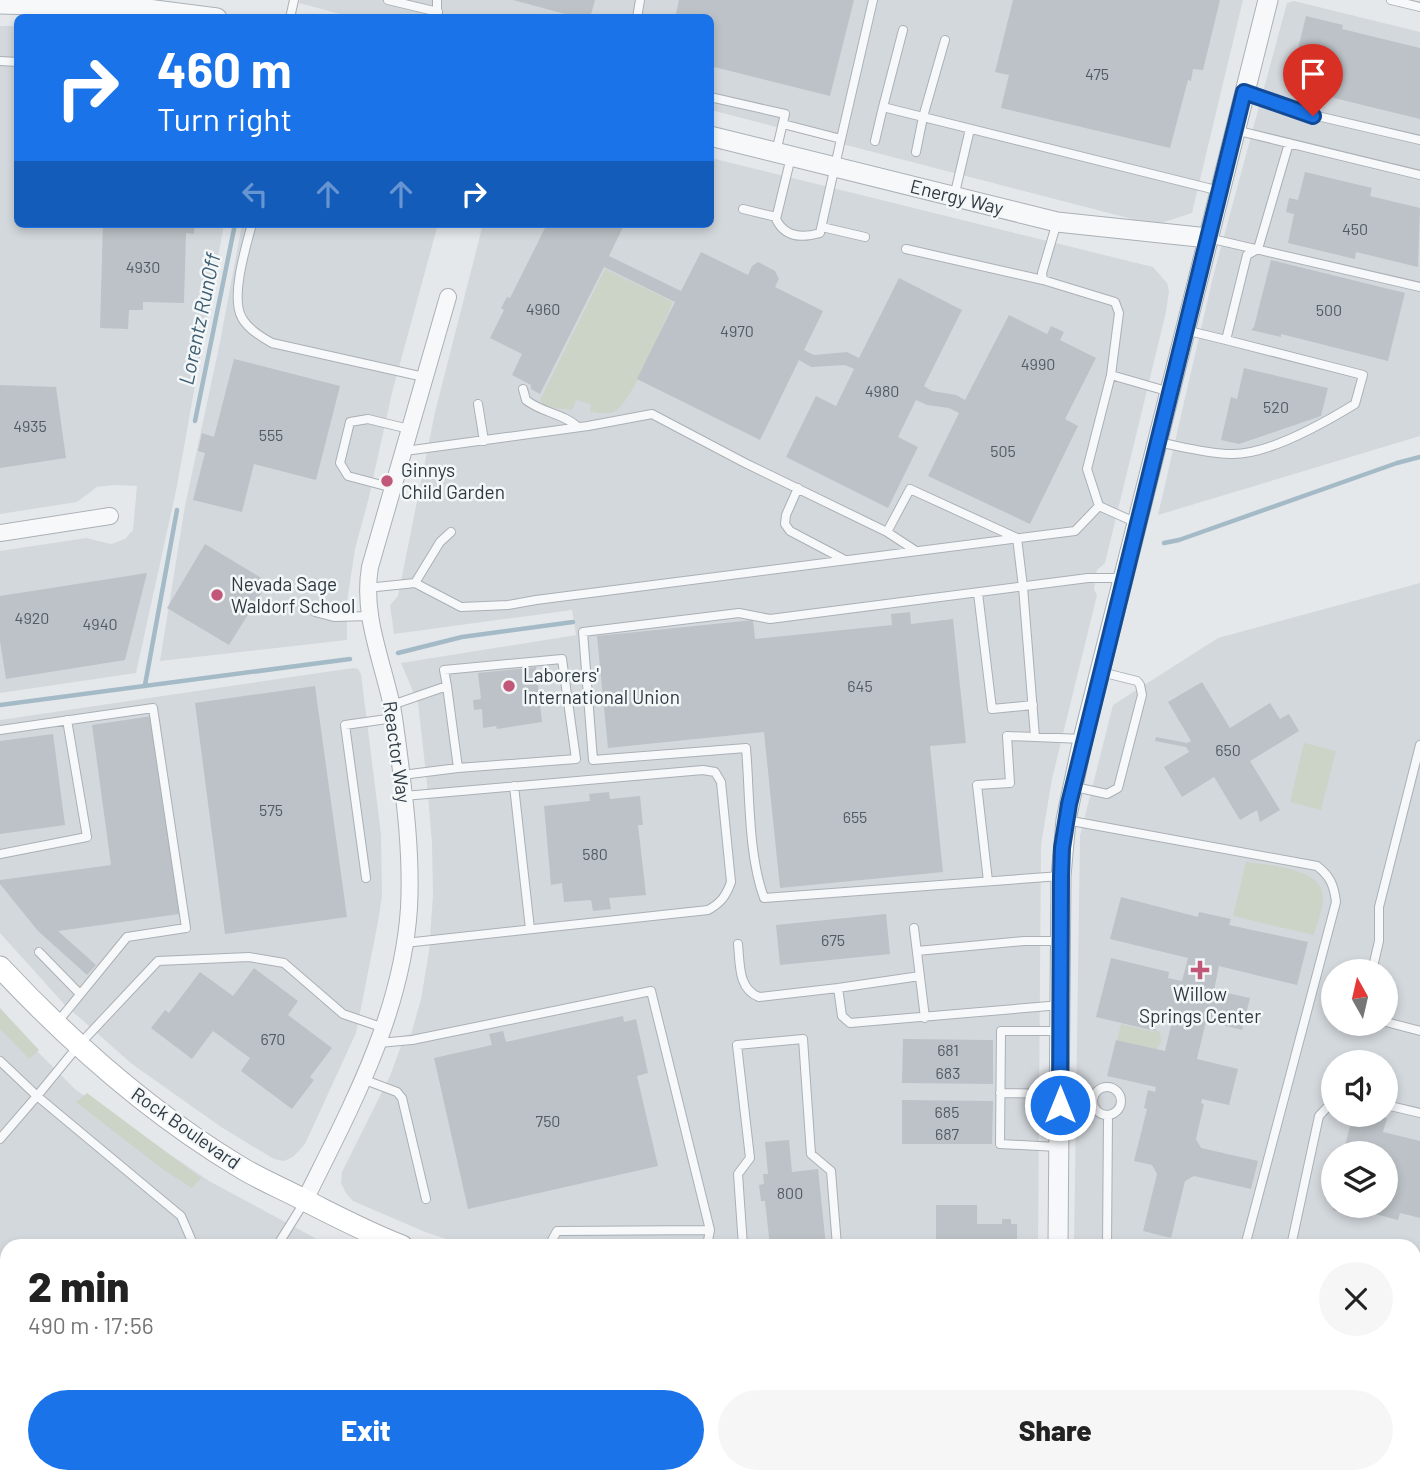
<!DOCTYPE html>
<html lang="en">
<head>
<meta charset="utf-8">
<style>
	:root { --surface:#fff; --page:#f6f6f6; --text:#222; --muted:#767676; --accent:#1a73e8 }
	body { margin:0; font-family:Barlow,sans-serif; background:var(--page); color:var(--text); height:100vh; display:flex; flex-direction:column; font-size:26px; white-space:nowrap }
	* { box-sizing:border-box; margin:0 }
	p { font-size:23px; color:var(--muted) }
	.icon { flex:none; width:38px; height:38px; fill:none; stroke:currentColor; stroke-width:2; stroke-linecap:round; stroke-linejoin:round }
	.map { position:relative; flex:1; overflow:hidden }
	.details { position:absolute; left:0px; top:1239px; width:1421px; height:245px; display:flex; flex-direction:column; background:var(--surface); border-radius:21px 21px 0 0; box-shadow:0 4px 10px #0003 }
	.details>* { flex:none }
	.guide { position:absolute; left:14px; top:14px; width:700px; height:214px; border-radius:10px; box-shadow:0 4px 10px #0003; background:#1a73e8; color:#fff; overflow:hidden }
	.needle { width:46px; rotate:352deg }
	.fabs { position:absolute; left:1321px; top:959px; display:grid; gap:14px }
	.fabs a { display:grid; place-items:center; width:77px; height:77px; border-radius:50%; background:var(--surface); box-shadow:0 4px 10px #0003; font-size:35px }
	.pin { position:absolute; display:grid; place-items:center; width:60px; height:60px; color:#fff; margin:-72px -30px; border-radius:50% 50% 50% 0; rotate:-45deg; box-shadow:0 0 7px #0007 }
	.pin .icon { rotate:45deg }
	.me { position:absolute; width:77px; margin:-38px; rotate:0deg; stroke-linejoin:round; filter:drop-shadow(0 0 5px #0008) }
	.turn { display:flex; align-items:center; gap:24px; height:147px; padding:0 28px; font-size:32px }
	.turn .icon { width:91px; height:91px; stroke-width:2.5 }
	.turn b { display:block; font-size:49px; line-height:60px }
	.lanes { display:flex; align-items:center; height:66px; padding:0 28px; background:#0003; justify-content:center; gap:35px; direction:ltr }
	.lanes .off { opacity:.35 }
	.round { display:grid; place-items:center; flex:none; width:74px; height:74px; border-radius:37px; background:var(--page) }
	.head { display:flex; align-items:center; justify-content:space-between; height:119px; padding:0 28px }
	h1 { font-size:42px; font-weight:800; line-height:52px }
	.cta { display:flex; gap:14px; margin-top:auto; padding:14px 28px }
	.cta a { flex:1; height:80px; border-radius:42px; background:var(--accent); color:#fff; font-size:28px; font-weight:800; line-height:80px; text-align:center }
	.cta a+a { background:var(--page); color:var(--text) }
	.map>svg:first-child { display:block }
	.built { fill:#d3d8dd; fill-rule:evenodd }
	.green { fill:#ccd4c7 }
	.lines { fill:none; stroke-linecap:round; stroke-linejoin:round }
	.stream { stroke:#a4bbc7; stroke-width:4.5 }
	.building { fill:#bcc2c7 }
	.service-casing { stroke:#aab0b5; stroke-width:10 }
	.minor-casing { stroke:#aab0b5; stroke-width:18 }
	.tertiary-casing { stroke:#aab0b5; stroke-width:21 }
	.secondary-casing { stroke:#aab0b5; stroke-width:23 }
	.service { stroke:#f7f8fa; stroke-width:8 }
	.minor { stroke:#f7f8fa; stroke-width:16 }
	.tertiary { stroke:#f7f8fa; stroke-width:19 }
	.secondary { stroke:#fff; stroke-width:21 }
	.route-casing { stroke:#114b97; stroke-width:18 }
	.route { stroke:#1a73e8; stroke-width:12 }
	.poi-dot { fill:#c25879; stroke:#f4f7f8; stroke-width:2.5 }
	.labels { text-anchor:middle; stroke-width:5; stroke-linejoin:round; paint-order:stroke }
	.number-label { font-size:16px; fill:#525b63 }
	.street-label { font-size:19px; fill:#2e3942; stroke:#f4f7f8 }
	.poi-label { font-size:19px; fill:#2e3942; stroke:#f4f7f8; text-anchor:start }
	.water-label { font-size:21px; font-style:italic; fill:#3c5d72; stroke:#f4f7f8 }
</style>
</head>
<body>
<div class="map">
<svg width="1420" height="1484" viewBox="0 0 1420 1484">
	<rect width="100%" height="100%" fill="#e5e8eb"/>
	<path class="built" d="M300 0H1243L1192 213 1155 225 711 110 710 18H355L299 3Z
		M1294 1 1420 32V436L1158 515 1213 277 1287 3Z
		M0 26H17L18 224H224L177 486 136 673 0 693V551L86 538 111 544 125 539 133 530 137 486 115 485 97 487 77 502 0 514Z
		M711 158 1153 267 1167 283 1169 291 1166 312 1105 563 1097 570 1094 589 1097 595 1052 779 1041 845 1038 1246H468L425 1232 353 1201 346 1193 341 1183 342 1172 390 1076 405 1035 411 1034 421 999 429 951 433 895 432 844 427 783 418 703 401 663 576 635 572 610 394 634 390 605 398 596 435 412 483 224H710Z
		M242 224H438L392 393 368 501 355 549 347 602V640L160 661 185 506 220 342Z
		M1420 583V1300H1414V1246H1074L1080 836 1113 705 1218 638ZM1334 971H1386V1024H1334ZM1334 1062H1386V1115H1334ZM1334 1153H1386V1206H1334Z
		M353 668 358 669 361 674 381 834 382 896 378 922 356 1033 305 1144 293 1157 284 1161 274 1159 221 1127 132 1064 64 1004 0 933V720Z
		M0 1014 76 1090 209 1181 330 1246H7V1477H1414V1358H1420V1484H0Z"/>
	<path class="green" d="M605 269 673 302C662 326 635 396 617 410 609 416 599 412 590 412L591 404 576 400 572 410 545 407 540 400Z
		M1304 743 1336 751 1321 810 1290 802Z
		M1246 862C1267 865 1322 867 1323 897 1323 908 1317 924 1314 935L1233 916Z
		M0 1008 39 1050 29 1059 0 1029Z
		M1121 1024 1154 1032 1155 1030 1160 1032 1161 1042 1156 1050 1117 1040Z
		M87 1093 201 1178 192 1188 165 1171 76 1102Z"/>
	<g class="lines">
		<path class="stream" d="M195 421 235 224
			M1164 543 1179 540 1397 463 1420 457
			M398 653 462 637 573 622
			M145 685 177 510
			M0 705 350 659
			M0 1359 4 1386
			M1414 1388H1420
			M18 1477 19 1484
			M772 1484 808 1477"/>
	</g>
	<path class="building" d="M513 0H595L590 18H580Z
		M679 0H854L830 96 710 66V18H675Z
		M1013 0H1220L1203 70 1193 69 1191 81 1188 80 1170 148 1001 108 1009 75 995 72Z
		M1306 16 1343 25 1342 29 1420 48V119L1326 96 1325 99 1288 90Z
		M1305 172 1372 188 1370 196 1420 208 1418 267 1356 252 1355 259 1288 243 1294 214 1286 212 1289 198 1298 200Z
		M103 224H195L194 234 186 233 184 303 143 302V310H129L128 329 100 328Z
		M547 224H617L623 227 609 256 681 291 701 252 748 275 752 266 758 262 775 271 779 279 775 287 823 311 804 350 814 355 847 352 859 358 899 278 962 310 924 386 932 391 956 395 965 400 1009 315 1047 334 1051 326 1064 332 1060 340 1096 358 1065 419 1078 426 1030 524 928 476 959 413 949 408 927 405 916 400 898 437 918 447 888 508 786 457 816 396 836 406 854 369 845 365 811 367 799 360 760 440 637 379 675 302 604 267 540 394 531 389V385L512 375 522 354 490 338 504 310 501 308 507 297 510 298Z
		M1271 260 1405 293 1388 361 1281 334V337L1251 330 1254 327Z
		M234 359 340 386 316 480 254 464 242 512 193 500 205 453 198 451 202 433 214 437Z
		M1244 368 1328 388 1321 416 1239 444 1221 440 1231 397 1237 399Z
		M0 385 56 387 66 458 0 468Z
		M205 544 268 582 229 645 167 608Z
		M147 573 125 660 6 679 0 641V596Z
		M910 612 911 624 953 619 966 743 930 746 943 872 780 888 764 732 608 748 597 636 753 620 755 639 892 625 891 614Z
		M536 667 542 722 497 729 496 726 483 728 482 709 474 710 473 700 481 699 478 673Z
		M1202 682 1230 728 1270 703 1280 719 1289 714 1299 731 1250 761 1280 810 1260 822 1257 810 1240 820 1214 777 1182 797 1164 767 1189 752 1186 747 1155 741 1156 737 1187 743 1191 741 1168 702Z
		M315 686 347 917 225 934 195 703Z
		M152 716 179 914 58 931 96 965 87 975 38 931 0 884V880L111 865 92 725Z
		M53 734 65 825 0 834V741Z
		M609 792 610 799 640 796 643 825H638L646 895 609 898 611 909 593 911 591 900 564 902 562 883 551 885 544 806 590 801 589 794Z
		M1121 897 1198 917 1199 912 1231 919 1229 925 1308 942 1297 985 1219 966 1214 990 1250 998 1242 1030 1206 1021 1197 1059 1238 1069 1229 1105 1202 1099 1201 1103 1204 1104 1196 1139 1201 1148 1258 1161 1251 1189 1194 1176 1185 1181 1171 1238 1143 1231 1157 1174 1152 1165 1134 1161 1147 1109 1144 1108 1148 1090 1155 1092 1156 1087 1107 1076 1116 1040 1165 1051 1174 1013 1160 1010 1155 1031 1096 1017 1111 958 1169 972 1168 978 1182 981 1188 958 1110 939Z
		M886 914 890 954 780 965 776 925Z
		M254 968 298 1001 288 1015 332 1048 310 1077 314 1080 292 1109 241 1071 250 1058 213 1031 192 1059 151 1028 165 1010 169 1013 200 972 233 996Z
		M623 1016 624 1022 636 1019 648 1073 637 1076 658 1166 468 1209 434 1058 492 1045 489 1034 503 1031 506 1042Z
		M903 1039 993 1040V1084L902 1083Z
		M902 1100 993 1101 992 1144H902Z
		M1353 1115H1372L1387 1118 1383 1132 1420 1141V1218L1400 1213 1398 1220 1364 1211 1362 1217 1333 1210 1334 1206H1386V1153H1343Z
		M789 1140 792 1172 818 1169 826 1246H770L765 1201H761L759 1185 764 1184 763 1174H768L765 1142Z
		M936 1205H977V1224H1002V1219H1011V1224H1017V1246H977V1240H936Z"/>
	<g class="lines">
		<g class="service-casing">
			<path id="service" d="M388 0 438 12
				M1391 0 1420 7
				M290 18 294 0
				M437 18V0
				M637 18 640 0
				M903 30 883 107 1220 191
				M0 61 18 62
				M1244 92 1313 115 1420 140
				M710 97 785 114 776 152
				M783 124 841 139 820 233C803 238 785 238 776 219L791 157
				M1235 130 1420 175
				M841 139 873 0
				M875 141 883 107
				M916 152 923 117 945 40
				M954 197 970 129
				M743 209 776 217
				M1057 222 1042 273 1043 280 1115 302 1119 313 1111 375
				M252 224C246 246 230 298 242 318 248 329 261 337 272 343L424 377
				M822 227 865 237
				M1208 238 1420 287
				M906 249 1043 280
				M1185 330 1226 340 1247 255 1258 249 1289 143
				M523 389 526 400C542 413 563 413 578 427
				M478 404 484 441
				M1157 442C1179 446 1212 455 1233 454 1270 454 1324 423 1355 404L1363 375 1226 340
				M405 451 588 426 652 414 745 463 887 532 916 551
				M393 488 348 476 340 463 350 422 368 419 409 429
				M798 488 786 515 785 524 790 531 845 560
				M1137 523 1099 506 1087 469 1111 375 1170 392
				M887 532 910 489 1017 538 1023 587 1035 737
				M415 583 461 607 508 605 536 600 1075 531 1099 506
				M367 588 415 583 440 542 451 532
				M978 593 992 709 1033 705
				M315 612 334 617 370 616
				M447 686 444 670 562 659 576 759 458 768
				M392 705 447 686 458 768 402 775
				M0 730 153 708 186 928 127 937 56 1024
				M514 786 530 929
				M1075 787 1107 794 1118 788 1142 695 1140 685 1137 681 1101 672
				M404 796 703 770 715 772 721 782 731 882C726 896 721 903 708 910L405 943
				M1066 820 1317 866C1330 876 1334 885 1336 902L1245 1246
				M0 854 87 837 67 720
				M1061 876 764 898C748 854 750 795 746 748L593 760 583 632 739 613 770 619 1088 578H1123
				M366 878 345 725 394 718
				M988 881 977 785 1010 783 1007 736 1083 739
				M914 928 925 1018
				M738 944C740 964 738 989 759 997L838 988 842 1016 850 1023 1061 1005
				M917 951 1024 941H1061
				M39 952 80 994
				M1372 971 1379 941V907L1420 745
				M838 988 920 976
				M1386 1022 1420 1031
				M379 1043 412 1040 651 991 710 1230 707 1246
				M0 1061 37 1096 0 1139
				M365 1080 397 1092 402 1098 426 1199
				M1093 1101a14 14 0 1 1 28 0a14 14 0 1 1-28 0Z
				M1000 1093 1060 1094
				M1061 1105H1093
				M1386 1105 1420 1113
				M1057 1147 1000 1144 1001 1031H1059
				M194 1246 181 1216 37 1096 78 1046 158 961 249 957 284 963 343 1014 384 1028
				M277 1246 305 1201
				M549 1246 557 1231 710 1230
				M743 1246 738 1174 750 1158 737 1045 803 1039 811 1154 831 1171 837 1246
				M1107 1246 1108 1116
				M1291 1246 1319 1116 1334 1100
				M0 1401 7 1398
				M236 1477 237 1484"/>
		</g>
		<g class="minor-casing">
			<path id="minor" d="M0 533 110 516
				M305 1200C351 1107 402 1014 409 908 412 851 404 794 397 739 395 726 394 714 391 702 381 657 362 614 370 567L448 297"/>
		</g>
		<g class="tertiary-casing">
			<path id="tertiary" d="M0 4 140 8 217 18
				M710 136 1057 222 1208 238
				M1058 1246 1061 876 1066 820 1083 739 1268 0"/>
		</g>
		<g class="secondary-casing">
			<path id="secondary" d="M0 967C72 1044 150 1113 240 1167 261 1180 284 1189 306 1201 338 1217 368 1233 402 1246
				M1414 1324 1420 1325"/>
		</g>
		<use href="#service" class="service"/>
		<use href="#minor" class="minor"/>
		<use href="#tertiary" class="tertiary"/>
		<use href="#secondary" class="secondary"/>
	</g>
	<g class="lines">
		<g class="route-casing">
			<path id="route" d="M1060 1105 1061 876 1062 848 1069 804 1244 92 1313 116"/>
		</g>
		<use href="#route" class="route"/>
	</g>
	<g class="poi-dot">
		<circle cx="387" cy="481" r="7"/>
		<circle cx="217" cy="595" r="7"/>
		<circle cx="509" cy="686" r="7"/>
		<path d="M1196.5 959.5h7v7h7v7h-7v7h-7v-7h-7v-7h7z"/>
	</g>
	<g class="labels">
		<g class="number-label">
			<text x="1097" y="80">475</text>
			<text x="1355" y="235">450</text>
			<text x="143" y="273">4930</text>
			<text x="543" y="315">4960</text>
			<text x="1329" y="316">500</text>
			<text x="737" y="337">4970</text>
			<text x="1038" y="370">4990</text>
			<text x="882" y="397">4980</text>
			<text x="1276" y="413">520</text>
			<text x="30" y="432">4935</text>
			<text x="271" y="441">555</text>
			<text x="1003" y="457">505</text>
			<text x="32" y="624">4920</text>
			<text x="100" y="630">4940</text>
			<text x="860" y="692">645</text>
			<text x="1228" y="756">650</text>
			<text x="271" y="816">575</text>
			<text x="855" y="823">655</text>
			<text x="595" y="860">580</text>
			<text x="833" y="946">675</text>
			<text x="273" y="1045">670</text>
			<text x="948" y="1056">681</text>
			<text x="948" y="1079">683</text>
			<text x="947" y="1118">685</text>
			<text x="548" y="1127">750</text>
			<text x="947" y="1140">687</text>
			<text x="790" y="1199">800</text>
		</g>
		<g class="street-label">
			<text transform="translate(957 197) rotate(14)" y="7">Energy Way</text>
			<text transform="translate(397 752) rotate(82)" y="7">Reactor Way</text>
			<text transform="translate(186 1128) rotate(35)" y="7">Rock Boulevard</text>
		</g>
		<g class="poi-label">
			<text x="401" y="477">Ginnys<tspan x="401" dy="22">Child Garden</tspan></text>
			<text x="231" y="591">Nevada Sage<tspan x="231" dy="22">Waldorf School</tspan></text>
			<text x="523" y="682">Laborers'<tspan x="523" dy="22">International Union</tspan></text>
			<text x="1200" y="1001" text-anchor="middle">Willow<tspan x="1200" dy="22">Springs Center</tspan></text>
		</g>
		<g class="water-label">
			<text transform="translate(200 319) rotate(-78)" y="7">Lorentz RunOff</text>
		</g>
	</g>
</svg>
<div class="fabs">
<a><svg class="needle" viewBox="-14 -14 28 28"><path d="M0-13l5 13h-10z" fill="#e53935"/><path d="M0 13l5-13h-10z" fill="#767676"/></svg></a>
<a><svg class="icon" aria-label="sound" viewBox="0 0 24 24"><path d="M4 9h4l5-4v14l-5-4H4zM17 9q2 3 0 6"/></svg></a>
<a><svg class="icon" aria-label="layers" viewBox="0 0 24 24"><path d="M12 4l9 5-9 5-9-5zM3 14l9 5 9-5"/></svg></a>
</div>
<div class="pin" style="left:1313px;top:116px;background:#d93025"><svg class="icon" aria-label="arrive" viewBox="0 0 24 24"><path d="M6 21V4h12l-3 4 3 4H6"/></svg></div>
<svg class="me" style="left:1060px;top:1105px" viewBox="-20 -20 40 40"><circle r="17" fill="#1a73e8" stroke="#fff" stroke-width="3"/><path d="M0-11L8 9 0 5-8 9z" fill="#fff"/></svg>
<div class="guide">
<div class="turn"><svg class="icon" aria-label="right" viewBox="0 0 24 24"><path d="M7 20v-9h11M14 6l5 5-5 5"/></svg><div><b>460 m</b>Turn right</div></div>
<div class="lanes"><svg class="icon off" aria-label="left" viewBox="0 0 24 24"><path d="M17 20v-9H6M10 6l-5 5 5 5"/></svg><svg class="icon off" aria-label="ahead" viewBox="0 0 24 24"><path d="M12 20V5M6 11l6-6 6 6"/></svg><svg class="icon off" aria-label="ahead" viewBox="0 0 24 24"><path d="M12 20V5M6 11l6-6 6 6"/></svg><svg class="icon" aria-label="right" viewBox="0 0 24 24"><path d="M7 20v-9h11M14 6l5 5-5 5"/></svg></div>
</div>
<section class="details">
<div class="head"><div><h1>2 min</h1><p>490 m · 17:56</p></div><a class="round"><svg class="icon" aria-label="close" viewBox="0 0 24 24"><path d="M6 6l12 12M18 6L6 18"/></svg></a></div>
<div class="cta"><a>Exit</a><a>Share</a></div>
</section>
</div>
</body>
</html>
